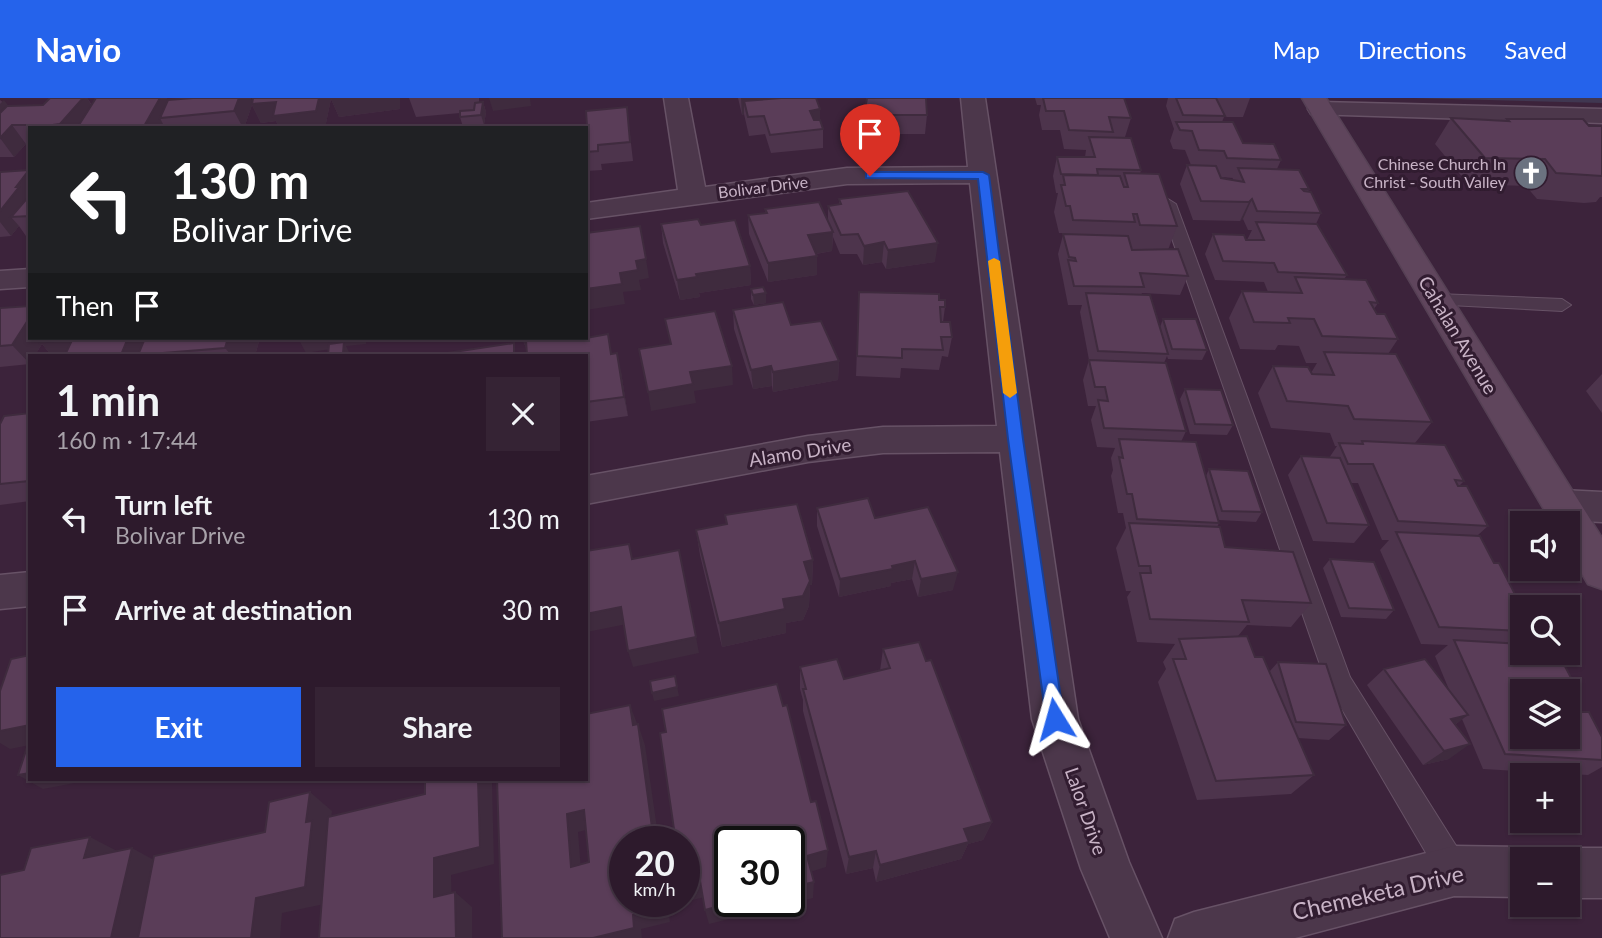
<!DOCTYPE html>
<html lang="en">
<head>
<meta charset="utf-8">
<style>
	:root { --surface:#2d1a2c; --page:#352334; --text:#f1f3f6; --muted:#a7a1a9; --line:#483848; --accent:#2563eb }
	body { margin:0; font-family:Lato,sans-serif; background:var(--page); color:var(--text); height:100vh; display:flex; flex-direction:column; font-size:26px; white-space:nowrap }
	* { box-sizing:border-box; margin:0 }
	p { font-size:23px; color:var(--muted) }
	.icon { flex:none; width:38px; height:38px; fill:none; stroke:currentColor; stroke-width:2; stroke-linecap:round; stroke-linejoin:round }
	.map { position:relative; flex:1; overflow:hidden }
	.panel { position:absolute; left:28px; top:256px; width:560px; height:427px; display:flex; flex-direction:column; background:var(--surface); border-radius:0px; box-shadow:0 2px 5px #0004,0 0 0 2px var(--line) }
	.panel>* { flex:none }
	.top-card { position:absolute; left:28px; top:28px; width:560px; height:214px; border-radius:0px; box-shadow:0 2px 5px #0004,0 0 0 2px var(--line); background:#202124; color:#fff; overflow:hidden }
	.tools { position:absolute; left:1510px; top:413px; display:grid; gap:14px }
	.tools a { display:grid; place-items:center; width:70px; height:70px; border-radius:0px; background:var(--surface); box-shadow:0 2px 5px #0004,0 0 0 2px var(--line); font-size:35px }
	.speed { position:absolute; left:609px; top:728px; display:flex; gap:14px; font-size:35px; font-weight:700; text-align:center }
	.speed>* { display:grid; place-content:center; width:91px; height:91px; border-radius:50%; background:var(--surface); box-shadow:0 2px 5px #0004,0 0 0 2px var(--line); line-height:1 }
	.speed small { font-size:18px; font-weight:400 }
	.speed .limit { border:4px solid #111; border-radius:10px; background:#fff; color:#111 }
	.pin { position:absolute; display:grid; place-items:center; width:60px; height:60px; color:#fff; margin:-72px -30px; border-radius:50% 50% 50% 0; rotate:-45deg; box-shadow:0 0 7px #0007 }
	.pin .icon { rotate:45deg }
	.me { position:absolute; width:77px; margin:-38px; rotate:352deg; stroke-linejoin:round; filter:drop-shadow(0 0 5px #0008) }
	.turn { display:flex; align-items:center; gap:24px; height:147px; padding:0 28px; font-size:32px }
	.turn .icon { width:91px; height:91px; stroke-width:2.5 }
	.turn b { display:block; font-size:49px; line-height:60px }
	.then { display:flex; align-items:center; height:66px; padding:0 28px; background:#0003; gap:14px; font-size:26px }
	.round { display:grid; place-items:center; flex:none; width:74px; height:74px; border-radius:0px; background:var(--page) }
	.overview { display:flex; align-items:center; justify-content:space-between; height:119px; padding:0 28px }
	h1 { font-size:42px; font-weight:700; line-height:52px }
	.button { display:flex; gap:14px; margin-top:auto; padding:14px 28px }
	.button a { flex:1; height:80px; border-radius:0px; background:var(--accent); color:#fff; font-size:28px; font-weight:700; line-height:80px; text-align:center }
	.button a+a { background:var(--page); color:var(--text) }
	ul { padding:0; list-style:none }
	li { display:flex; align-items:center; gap:21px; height:91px; padding:0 28px }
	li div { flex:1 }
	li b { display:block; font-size:26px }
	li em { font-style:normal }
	header { display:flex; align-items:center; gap:42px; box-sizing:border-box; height:98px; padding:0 35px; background:var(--accent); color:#fff }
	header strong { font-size:33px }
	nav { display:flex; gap:38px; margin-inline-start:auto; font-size:24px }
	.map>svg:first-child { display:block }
	.green { fill:#403751 }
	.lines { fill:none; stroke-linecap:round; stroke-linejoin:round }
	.lane-casing { stroke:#675266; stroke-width:2 }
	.street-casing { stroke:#675266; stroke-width:3 }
	.secondary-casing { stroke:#554054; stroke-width:3 }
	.lane { fill:#4c374b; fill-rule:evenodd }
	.street { fill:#4c374b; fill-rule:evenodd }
	.secondary { fill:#5f455c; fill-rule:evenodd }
	.wall { fill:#4d344c; fill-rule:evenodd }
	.shaded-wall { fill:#3f2b3e }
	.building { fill:#5a3d58; stroke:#3f2b3e; stroke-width:2; fill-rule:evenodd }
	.route { fill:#2563eb; stroke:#184099; stroke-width:2 }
	.slow { fill:#f59e0b }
	.labels { text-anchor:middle; stroke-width:6; stroke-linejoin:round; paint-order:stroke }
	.far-poi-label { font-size:16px; fill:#c8b3c6; stroke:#311c30; text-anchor:end }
	.far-street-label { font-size:16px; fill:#c8b3c6; stroke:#311c30 }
	.street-label { font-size:19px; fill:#c8b3c6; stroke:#311c30 }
	.near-street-label { font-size:23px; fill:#c8b3c6; stroke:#311c30 }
</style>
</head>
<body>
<header>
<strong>Navio</strong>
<nav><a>Map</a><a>Directions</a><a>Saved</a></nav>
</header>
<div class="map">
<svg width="1602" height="840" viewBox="0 0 1602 840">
	<rect width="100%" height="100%" fill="#3c233b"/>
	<path class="green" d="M1412 0H1602V5Z"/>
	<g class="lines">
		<g class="lane-casing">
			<path id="lane" d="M1168 101 1176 106 1350 579 1465 762 1469 773 1465 784 1454 788 1443 784 1326 584 1160 106Z
				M1437 196 1562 201 1571 207 1562 213 1430 206 1428 202Z"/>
		</g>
		<g class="street-casing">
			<path id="street" d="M664 0H688L705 89 847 70 968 69 961 0H985L1078 621 1129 764 1162 840H1110L1081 771 1032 621 1000 354 883 355 808 364 586 406V378L808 338 883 329 997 328 970 85 847 86 586 121V105L678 92Z
				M1320 4 1602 11V25L1311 16 1308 11 1311 6Z
				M30 171V189L0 191V173Z
				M1562 392 1602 394V424L1562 422 1549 417 1543 407 1549 397Z
				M30 474V508L0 511V477Z
				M1454 748 1522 749 1540 756 1542 761H1522V799L1454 798 1295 840H1168L1175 821 1194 814Z
				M1568 750H1602V800H1568V761H1548L1550 757Z"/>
		</g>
		<g class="secondary-casing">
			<path id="secondary" d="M1302 0H1326L1602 440V491L1588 486 1568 452V425H1552Z"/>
		</g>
		<use href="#lane" class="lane"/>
		<use href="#street" class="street"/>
		<use href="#secondary" class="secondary"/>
	</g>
	<path class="wall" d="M50 0H87L92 7 169 2 253 3V0H400V11L339 19 331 1 325 30H279L276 23 261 25 252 7 244 30H30V46H26L14 59H0V2L8 8 43 7Z
		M409 0H479V4H483L486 14 484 27 463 29 460 19V15L416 19Z
		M738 0H816L820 11V23L823 31V50L771 55 765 36 749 38 744 16 742 17Z
		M1035 0H1107L1131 20 1125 39H1111V40L1141 72 1140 76 1177 128 1168 152 1188 178 1180 197 1142 195 1141 197 1160 229 1163 221 1207 252 1202 262 1168 261 1167 258 1164 265 1186 333 1181 344 1206 378 1209 371 1262 414 1256 424 1219 422V425L1217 429 1225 449 1311 505 1291 529 1247 527 1238 538 1255 559 1270 573 1278 564 1346 627 1329 642 1298 640 1314 677 1291 696 1197 702 1158 584 1166 571 1163 564 1175 546 1137 544 1127 499 1131 493H1126L1116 450 1126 430 1123 415H1118L1111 378 1113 372 1111 360 1115 350 1097 349 1091 322 1096 308H1088L1083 282 1089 262 1080 214 1082 207H1068L1058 156 1063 137V135H1059L1054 114 1058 95H1056L1053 78 1057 59H1085L1086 52 1064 51 1060 32H1042L1039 17 1041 7H1037Z
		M1168 0H1250L1243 19H1224L1222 24 1243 45 1281 62 1277 71 1309 91 1308 94 1321 115 1316 126 1347 177 1344 181 1378 205 1374 211 1377 216 1398 241 1388 256 1432 324 1415 345 1464 383 1459 388 1488 428 1478 437 1522 510 1519 512 1522 519V539L1515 545 1577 591 1568 597 1577 614 1602 639V669L1588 677 1483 671 1462 621 1455 627 1449 661 1423 667 1367 587 1384 571 1450 594 1435 558 1448 547 1421 546 1380 452 1389 442H1382L1358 385H1351L1369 427 1354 445 1313 443 1288 377 1301 358 1329 360 1337 348H1335L1330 335 1271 330 1258 295 1273 268 1311 275 1317 265H1306L1299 248 1278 247 1275 252 1240 251 1229 220 1242 193 1268 194 1264 184 1215 182 1205 156 1213 136 1247 142 1252 132H1248L1243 121 1240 123 1193 122 1180 86 1187 67H1191L1185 52 1173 51 1170 43 1174 31 1166 8ZM1221 79 1233 80 1232 82ZM1522 593H1568V639Z
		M864 17H927L925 36H863Z
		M1451 20 1505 23 1507 21 1602 28V99H1600L1596 104 1584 105 1537 101 1526 88 1468 86 1435 46Z
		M629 28 633 63 601 66 602 72 586 73V30Z
		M0 74 30 118V138H26L19 128 11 138 0 139Z
		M839 101 935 164 886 171 882 164 863 167 857 156H840L833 139 832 153 816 156 817 177 768 184 749 136 748 117 765 115V111L828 122V108L839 107Z
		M661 126 701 127 750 168 751 187 699 195 700 199 680 202 663 145Z
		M751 191 766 195V205L754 207 751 201Z
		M859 194 939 202 945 209 943 224 952 239 948 259 942 258 939 272 901 270 900 280 856 278Z
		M0 210 30 240H260L256 254 243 257H51L42 246 35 257H30V266L0 269Z
		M733 212 791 227 839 263 838 282 773 294 772 288 753 291 734 231Z
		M522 240H534L535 242 612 255 621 274 628 318 586 324V257L526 250Z
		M1602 276V315L1586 293Z
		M1185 291 1233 327 1227 337 1190 336 1180 301Z
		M30 315V403L0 407V326Z
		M817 410 875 420 953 492 918 499 912 481 891 485V488L839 499 817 428Z
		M725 417 813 462 812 487H810L809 508 803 522 786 525V535L722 549 700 457 696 432 726 426Z
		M1330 461 1394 512 1386 521 1341 519 1323 470Z
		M883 551 992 724 983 742 968 746 961 761 876 784 873 770 846 776 803 613V602L800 591V569L844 581 880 573Z"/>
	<path class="shaded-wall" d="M83 0H87L97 16 86 30H62L60 26Z
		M160 0H167L174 13 160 20 165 30H143Z
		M239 0H251L253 4 319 0H400V11L339 19 331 1 325 30H279L276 23 261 25 252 7 244 30H243L234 13Z
		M489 0H530L531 8 493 13Z
		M741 0H805L744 3V16L742 17Z
		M4 2 18 21 0 39V6Z
		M483 4 486 14 484 27 481 17Z
		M820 11V30L810 31V13Z
		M12 27 26 46 14 59 0 40Z
		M29 72 30 114 11 119 19 128 11 138 0 124V113L16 89Z
		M1252 101 1243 121 1240 123 1249 104Z
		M833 134 832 153 808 157V137Z
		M884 144 882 164 863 167 864 148Z
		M938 145 935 164 886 171 888 152Z
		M817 158V177L768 184V165Z
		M646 161 649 180 639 182 641 192 623 194 625 206 586 212V191L620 175 636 163Z
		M750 168 751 187 699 195 700 199 680 202 677 182 696 176Z
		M766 195V205L754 207 753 197Z
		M30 219V240H73L87 257H51L42 246 35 257H30V266L12 247Z
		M128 240H150L138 257H121Z
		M228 240H260L256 254 243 257H231L225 250Z
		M298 240H367L366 246 346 248 349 254V257H328L343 249 306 255Z
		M375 240H401L376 243Z
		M522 240H534L536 248 526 250Z
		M617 255 621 274 628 318 624 299Z
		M839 263 838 282 773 294V274Z
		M732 268 733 287 694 293 696 305 651 313 648 294 690 274Z
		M771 268 772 288 753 291 751 272Z
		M813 462 812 487H810L809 508 803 522 786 525V535L722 549 719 525 783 501 804 464Z
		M915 463 912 481 891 485V488L839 499 840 481 892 468Z
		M958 474 953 492 918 499 921 481Z
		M621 509 627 526 587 534 586 516Z
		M696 539 699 555 633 569 628 553Z
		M675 578 679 598 654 603 652 595Z
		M630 607 638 628 633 627Z
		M1468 617 1448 632 1431 636 1451 621Z
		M638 626 645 647 659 744H654Z
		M30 627V647L10 651 0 645V633Z
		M1470 646 1449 661 1423 667 1444 653Z
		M30 675V681H96L43 691 18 677Z
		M478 681H489L492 685 494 766 451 777 452 814 434 799V760Z
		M310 694 332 713 329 737V805L282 815 280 840H251L256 800 306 724Z
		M584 712 594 730 578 734 582 785 571 769 567 716Z
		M992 724 983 742 968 746 961 761 876 784 880 767 964 731Z
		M90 739 123 756 84 760Z
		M132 750 163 767 148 840H111Z
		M828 752 826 769 807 775V758Z
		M876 753 873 770 846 776 849 759Z
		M700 783 705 799 684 804V787Z
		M814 784 813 800 709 826 705 812 738 803H789V790Z
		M455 794 472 809V840H456Z
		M662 803H667L670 824 641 831 642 840H593L633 817Z"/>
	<path class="building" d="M50 0H83L60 26 53 27 51 30H31L33 27H12L0 40V15L7 8 43 7Z
		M96 0H160L143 30H77Z
		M193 0H239L234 13 160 20 168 2Z
		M253 0H319L316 13 273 18 276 4 252 6Z
		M781 0H816L820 11 810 13 814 22H820L823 31 770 37 764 18 748 19 744 3Z
		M867 0H926L927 17H864Z
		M1043 0H1124L1131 20 1109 19 1113 34 1069 32 1064 13H1046Z
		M1176 0H1216L1225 18 1183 17Z
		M483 4 481 17 460 19V13L474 12 475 5Z
		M627 9 630 44 598 47V53L586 54V30H564L587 28 586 13Z
		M1451 20 1509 23 1507 21H1583L1589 28H1602V78L1556 75 1545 61 1485 60Z
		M1176 24H1233L1243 45 1274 46 1281 62 1227 60 1224 53 1199 52 1192 33 1180 32Z
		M1089 39 1131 40 1141 72 1097 71 1098 77 1061 76 1057 59H1095Z
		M1187 67 1216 68 1221 80 1244 84 1238 70 1299 72 1309 91H1302L1304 93 1311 94 1321 115 1257 113 1252 101 1249 104 1201 103Z
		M29 72 16 89H19L0 113V74Z
		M1124 75 1159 76 1177 128 1140 127 1137 116H1133L1135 124 1073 122 1070 108H1066L1061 87H1065L1063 77 1120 78 1124 89H1128Z
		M908 93 938 145 888 152 884 144 864 148 858 136 841 137 828 108 841 106 839 101Z
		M30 97V118L11 119Z
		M819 104 833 134 808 137 817 158 768 165 748 117 767 115 765 111Z
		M698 121 701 127 735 122 750 168 696 176 697 179 677 182 661 126Z
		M1256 124 1317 126 1347 177 1278 174 1274 165 1223 163 1213 136 1244 137 1246 142H1264Z
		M640 128 646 161 636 163 638 172 620 175 622 186 586 191V135Z
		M1063 136 1128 138 1132 152 1178 151 1188 178 1140 175 1144 189 1074 188 1068 162 1076 163 1075 160 1069 159Z
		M1295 179 1366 182 1378 205 1370 204 1377 216H1385L1398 241 1322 238 1314 221 1288 220 1290 225 1254 224 1242 193 1302 195Z
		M763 189 766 195 753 197 751 191Z
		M859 194 939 196V202H945V209H940L941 224H950L952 239H941L943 252 902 251V260L857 258Z
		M1086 195 1150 197 1168 256 1098 253Z
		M783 204 791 227 821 223 839 263 773 274 771 268 751 272 733 212Z
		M30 208V219L12 247 0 248V210Z
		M715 213 732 268 690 274 693 286 648 294 639 251 671 246 665 221Z
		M1163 221H1196L1207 252 1172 251Z
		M608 236 611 256 617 255 624 299 586 304V257H527L526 243 550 240H586Z
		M42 240H128L121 257H65L73 240 40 245Z
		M145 240H228L225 250 138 257Z
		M344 244 343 255 328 257 329 246Z
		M514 245V257H434Z
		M1324 254 1396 256 1432 324 1354 321 1348 308 1287 303 1273 268 1308 269 1312 276 1334 277Z
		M1089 262 1166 265 1186 333 1104 330 1098 302 1108 303 1105 289H1095Z
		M1185 291 1221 292 1233 327 1195 326Z
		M30 315V381L29 383 0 386V326L4 318Z
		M1119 341 1196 344 1219 425 1137 421 1132 396H1127L1119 359 1123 360Z
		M1362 343 1445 347 1464 383 1455 382 1458 388H1467L1488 428 1398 423 1373 366H1348L1339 345 1363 346Z
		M1301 358 1340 360 1369 427 1327 425Z
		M1209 371 1248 373 1262 414 1222 413Z
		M868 400 875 420 928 409 958 474 921 481 915 463 892 468 893 471 840 481 817 410Z
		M797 406 813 462 804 464 810 483 803 498 783 501 785 511 719 525 696 432 727 426 725 417Z
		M1129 425 1220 429 1225 449 1293 454 1311 505 1242 502 1249 524 1150 521 1140 475H1151L1150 468H1139Z
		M1396 434 1480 438 1494 465H1499L1522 510 1517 509 1522 519V533L1439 529Z
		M629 446 632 461 679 452 696 539 628 553 621 509 586 516V453Z
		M1330 461 1374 464 1394 512 1349 510Z
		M1247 538 1255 559H1263L1314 677 1216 683 1173 561H1186L1179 541Z
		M1454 542 1522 546V555H1558L1577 591 1565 590 1567 593H1522V639H1568V596L1577 614H1589L1602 639V662L1505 656Z
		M919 544 926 563 931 562 992 724 964 731 969 744 880 767 876 753 849 759 803 591H806L800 569 837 561 844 581 890 570 883 551Z
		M30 557V627L0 633V593L11 561Z
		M1425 561 1468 617 1451 621 1470 646 1444 653 1384 571Z
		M1278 564 1326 566 1346 627 1296 624Z
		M675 578 677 589 652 595 650 583Z
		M777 586 783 608 787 607 811 704 816 703 828 752 807 758 814 784 789 790V744H730V803H738L705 812 700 783 684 787V744H672V739L675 738 660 635 666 634 662 611Z
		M630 607 633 627 638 626 654 744H625V803H662L663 810 633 817 634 830 593 840H502L497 681H586V616ZM584 712 589 764 571 769 567 716Z
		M30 640V675L18 677Z
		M425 681H478L480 749 434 760V799L455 794 456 840H319L328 719 425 696Z
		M310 694 306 724 312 723 305 789 256 800 251 840H138L154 758 265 734 269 704Z
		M90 739 84 760 132 750 111 840H0V777L24 772 31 750Z"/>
	<path class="route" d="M870 74H983L989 77 1023 341 1064 621 1062 627 1055 630 1048 627 1046 621 1008 341 978 81 866 80V75Z"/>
	<path class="slow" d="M994 160 1000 163 1017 295 1010 300 1003 295 988 163Z"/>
	<defs>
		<g id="church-disc" transform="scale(1.75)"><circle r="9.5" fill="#6b7280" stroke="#311c30"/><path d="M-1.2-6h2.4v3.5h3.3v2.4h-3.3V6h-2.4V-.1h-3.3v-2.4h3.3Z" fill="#fff"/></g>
	</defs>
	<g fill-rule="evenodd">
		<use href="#church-disc" x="1531" y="75"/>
	</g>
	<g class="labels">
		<g class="far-poi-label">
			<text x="1506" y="72">Chinese Church In<tspan x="1506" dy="18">Christ - South Valley</tspan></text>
		</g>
		<g class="far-street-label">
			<text transform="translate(763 89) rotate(-7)" y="6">Bolivar Drive</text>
		</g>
		<g class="street-label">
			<text transform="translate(1458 237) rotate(59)" y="7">Cahalan Avenue</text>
			<text transform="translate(800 354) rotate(-9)" y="7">Alamo Drive</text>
			<text transform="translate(1086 713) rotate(71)" y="7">Lalor Drive</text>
		</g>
		<g class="near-street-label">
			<text transform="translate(1378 795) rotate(-13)" y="8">Chemeketa Drive</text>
		</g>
	</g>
</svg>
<div class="tools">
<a><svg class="icon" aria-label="sound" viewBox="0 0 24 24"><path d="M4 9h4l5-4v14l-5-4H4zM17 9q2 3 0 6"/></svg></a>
<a><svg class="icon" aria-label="search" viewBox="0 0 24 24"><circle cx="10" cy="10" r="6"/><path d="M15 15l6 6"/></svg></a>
<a><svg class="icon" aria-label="layers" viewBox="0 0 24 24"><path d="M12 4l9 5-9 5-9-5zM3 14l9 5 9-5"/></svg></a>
<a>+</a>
<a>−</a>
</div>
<div class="speed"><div>20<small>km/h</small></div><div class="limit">30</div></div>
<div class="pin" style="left:870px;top:78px;background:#d93025"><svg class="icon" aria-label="arrive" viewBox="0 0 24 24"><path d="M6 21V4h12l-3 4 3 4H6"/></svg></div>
<svg class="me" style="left:1055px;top:621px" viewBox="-20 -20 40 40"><path d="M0-17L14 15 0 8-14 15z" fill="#2563eb" stroke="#fff" stroke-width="4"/></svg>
<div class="top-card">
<div class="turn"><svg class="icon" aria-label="left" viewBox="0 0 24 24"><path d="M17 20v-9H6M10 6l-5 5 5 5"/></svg><div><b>130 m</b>Bolivar Drive</div></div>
<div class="then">Then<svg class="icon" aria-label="arrive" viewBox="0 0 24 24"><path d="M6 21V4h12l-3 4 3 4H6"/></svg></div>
</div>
<section class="panel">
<div class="overview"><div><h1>1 min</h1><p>160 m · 17:44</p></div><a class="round"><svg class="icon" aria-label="close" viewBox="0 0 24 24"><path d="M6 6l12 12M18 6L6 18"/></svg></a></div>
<ul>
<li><svg class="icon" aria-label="left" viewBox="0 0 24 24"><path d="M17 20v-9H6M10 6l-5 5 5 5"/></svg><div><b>Turn left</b><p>Bolivar Drive</p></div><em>130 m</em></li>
<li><svg class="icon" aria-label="arrive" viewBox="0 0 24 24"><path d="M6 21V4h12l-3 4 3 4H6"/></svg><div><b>Arrive at destination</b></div><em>30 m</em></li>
</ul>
<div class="button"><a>Exit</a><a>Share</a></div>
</section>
</div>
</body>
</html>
